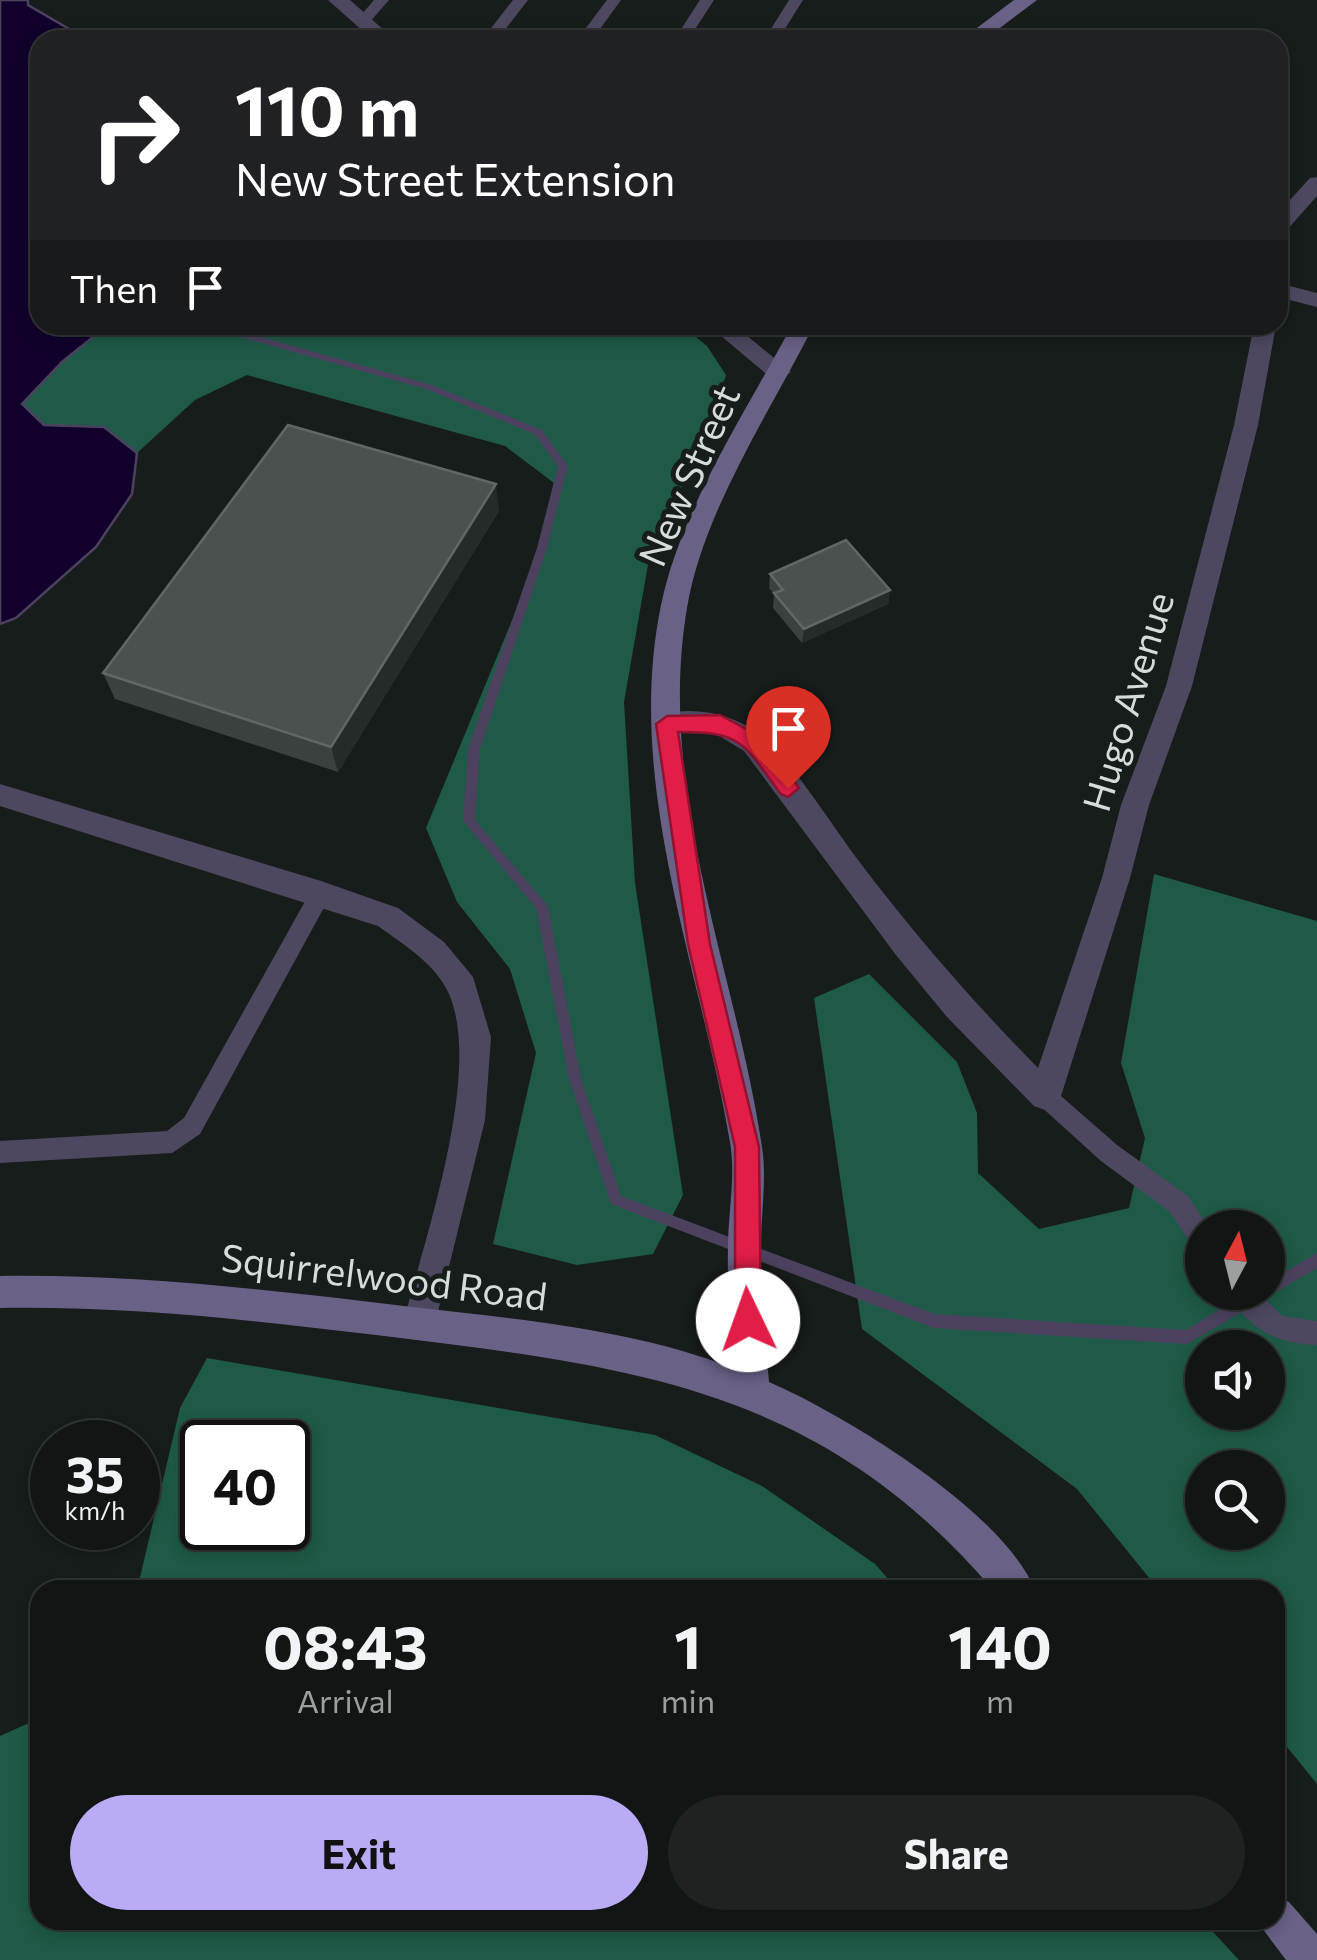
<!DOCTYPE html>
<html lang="en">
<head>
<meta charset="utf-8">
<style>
	:root { --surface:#111614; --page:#1e2322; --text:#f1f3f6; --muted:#9c9fa0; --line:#303534; --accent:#bbaaf6 }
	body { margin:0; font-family:Commissioner,sans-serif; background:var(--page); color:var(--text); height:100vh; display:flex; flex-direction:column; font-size:38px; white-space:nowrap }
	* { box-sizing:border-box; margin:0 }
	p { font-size:32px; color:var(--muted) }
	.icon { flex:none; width:55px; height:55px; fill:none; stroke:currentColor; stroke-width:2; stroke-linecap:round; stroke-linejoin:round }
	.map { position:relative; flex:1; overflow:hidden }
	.drawer { position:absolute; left:30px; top:1580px; width:1255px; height:350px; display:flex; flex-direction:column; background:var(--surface); border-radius:30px; box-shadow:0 5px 15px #0003,0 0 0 2px var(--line) }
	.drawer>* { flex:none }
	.hud { position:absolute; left:30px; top:30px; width:1258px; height:305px; border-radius:30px; box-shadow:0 5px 15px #0003,0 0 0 2px var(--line); background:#202124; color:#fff; overflow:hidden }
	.needle { width:65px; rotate:7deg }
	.controls { position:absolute; left:1185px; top:1210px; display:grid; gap:20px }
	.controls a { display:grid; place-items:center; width:100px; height:100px; border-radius:50%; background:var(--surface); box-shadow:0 5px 15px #0003,0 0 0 2px var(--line); font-size:50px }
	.speed { position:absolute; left:30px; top:1420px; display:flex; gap:20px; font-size:50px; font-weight:700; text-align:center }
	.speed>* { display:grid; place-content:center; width:130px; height:130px; border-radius:50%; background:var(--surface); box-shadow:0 5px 15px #0003,0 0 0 2px var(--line); line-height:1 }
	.speed small { font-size:25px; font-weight:400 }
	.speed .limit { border:5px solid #111; border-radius:15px; background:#fff; color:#111 }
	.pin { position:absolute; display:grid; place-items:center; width:85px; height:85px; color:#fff; margin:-102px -42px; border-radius:50% 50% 50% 0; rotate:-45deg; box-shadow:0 0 10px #0007 }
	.pin .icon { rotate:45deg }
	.me { position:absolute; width:110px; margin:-55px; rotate:357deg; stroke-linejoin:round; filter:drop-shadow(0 0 8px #0008) }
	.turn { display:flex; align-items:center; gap:35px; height:210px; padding:0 40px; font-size:45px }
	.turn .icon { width:130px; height:130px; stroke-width:2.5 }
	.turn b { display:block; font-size:70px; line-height:85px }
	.then { display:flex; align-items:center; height:95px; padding:0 40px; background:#0003; gap:20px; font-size:38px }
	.eta { display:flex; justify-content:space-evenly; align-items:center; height:170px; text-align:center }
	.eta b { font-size:60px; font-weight:700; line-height:70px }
	.cta { display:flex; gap:20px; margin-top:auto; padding:20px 40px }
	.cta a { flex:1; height:115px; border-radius:60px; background:var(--accent); color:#111; font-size:40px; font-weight:700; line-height:115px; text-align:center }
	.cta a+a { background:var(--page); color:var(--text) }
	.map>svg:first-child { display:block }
	.forest { fill:#1e5a47; fill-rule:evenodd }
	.water { fill:#10002b; stroke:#4c425f; stroke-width:2.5 }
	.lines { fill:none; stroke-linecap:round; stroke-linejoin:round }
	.stream { fill:#4c425f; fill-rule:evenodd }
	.lane { fill:#4d4860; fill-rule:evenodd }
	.street { fill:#4d4860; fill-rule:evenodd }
	.secondary { fill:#6a6187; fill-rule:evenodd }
	.wall { fill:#3a413e }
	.shaded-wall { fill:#252b28 }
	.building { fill:#4b514e; stroke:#616764; stroke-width:2.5 }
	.route { fill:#e11d48; stroke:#92132f; stroke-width:2.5 }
	.labels { text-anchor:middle; stroke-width:10; stroke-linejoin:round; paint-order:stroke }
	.street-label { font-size:38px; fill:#d7dbd9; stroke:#171d1a }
</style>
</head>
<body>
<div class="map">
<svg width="1317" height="1960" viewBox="0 0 1317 1960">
	<rect width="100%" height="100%" fill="#171d1a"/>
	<path class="forest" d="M108 325H681L707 346 726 375 709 426 649 559 624 702 635 883 683 1195 653 1254 577 1265 493 1244 536 1053 510 969 457 902 426 828 542 548 558 486 505 446 247 375 195 400 137 453 104 427 44 425 22 404 62 362Z
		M1154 874 1317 921V1784L1275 1732V1590H1159L1077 1489 862 1329 814 998 869 974 957 1062 977 1113 978 1173 1039 1229 1129 1208 1145 1138 1121 1063ZM1202 1228H1268V1292H1202ZM1202 1348H1268V1412H1202ZM1202 1468H1268V1532H1202Z
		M207 1358 655 1435 762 1486 875 1564 898 1590H137L180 1408ZM202 1442H288V1528H202Z
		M40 1718V1920H1202L1239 1960H0V1736Z"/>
	<path class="water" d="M0 0H28V5L88 40H40V325H108L62 362 22 404 44 425 104 427 137 453 132 494 96 547 16 618 0 624Z"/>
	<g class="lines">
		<path class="stream" d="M202 325H218L432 385 542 430 568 466 547 548 480 749 475 820 548 906 581 1079 621 1196 934 1314 1186 1330 1248 1292H1268V1282L1317 1253V1268L1187 1344 934 1328 611 1204 569 1079 536 908 463 821 468 749 537 548 558 466 534 434 426 389 204 327Z"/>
		<path class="lane" d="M374 0H389L368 24H358L356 21Z
			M513 0H528L497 40H482Z
			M607 0H621L592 40H577Z
			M700 0H714L688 40H674Z
			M789 0H803L778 40H764Z
			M321 884 329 887 332 893 200 1134 172 1153 0 1163V1141L167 1131 184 1118 313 887Z
			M1045 1085 1053 1089 1117 1145 1188 1196 1209 1228H1202V1250L1193 1247 1170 1212 1101 1161 1037 1103 1033 1096 1037 1089Z
			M1230 1292H1258L1282 1316 1317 1321V1345C1279 1344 1245 1329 1230 1292Z"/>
		<path class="street" d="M328 0H350L395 40H373Z
			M1317 177V196L1286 231 1278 233V213L1310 178Z
			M1278 283 1317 293V307L1278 297Z
			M708 325H734L791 372 779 380 771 378Z
			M1254 325H1276L1258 425 1192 686 1149 805 1130 878 1061 1096 1056 1106 1045 1110 1034 1106 947 1017 896 955 744 751 716 734 657 732 653 724 657 716C693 705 729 713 759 733 783 749 837 832 858 860 914 934 973 1002 1038 1068L1102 878 1121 805 1166 686 1234 425Z
			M0 784 321 881 398 908 444 942 473 977 491 1037 485 1120 432 1336 420 1340 408 1336 403 1324C424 1240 483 1073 449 994 436 964 403 944 378 926L0 806Z"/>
		<path class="secondary" d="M1014 0H1037L984 40H961Z
			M792 325H814C770 412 703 511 687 608 656 793 735 967 762 1147 767 1179 761 1212 761 1245 760 1291 765 1336 769 1382 845 1415 1003 1511 1035 1590H993C818 1385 627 1366 376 1335 251 1320 127 1306 0 1308V1276C136 1274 269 1290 404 1306 514 1319 629 1328 733 1368 731 1328 727 1287 728 1247 728 1212 736 1177 730 1142 700 966 624 785 661 605 682 506 745 414 792 325Z
			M1275 1896 1289 1902 1317 1934V1960H1286L1256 1920H1275Z"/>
	</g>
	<path class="wall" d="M499 511 338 772 115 699 103 673Z
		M770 574 890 590 888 604 802 643 773 608 774 594 769 588Z"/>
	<path class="shaded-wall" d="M496 484 499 511 338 772 331 747Z
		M890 590 888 604 802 643 804 629Z"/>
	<path class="building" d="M288 425 496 484 331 747 103 673Z
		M846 540 890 590 804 629 774 593 783 590 770 574Z"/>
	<path class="route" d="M720 715 761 737 799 788 788 797 781 794C744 745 744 731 678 732L710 944 759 1147 761 1320 757 1329 748 1333 739 1329 735 1320V1147L688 944 656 724 667 716Z"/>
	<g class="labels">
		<g class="street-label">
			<text transform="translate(690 476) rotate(-66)" y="13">New Street</text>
			<text transform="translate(1129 702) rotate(-73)" y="13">Hugo Avenue</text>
			<text transform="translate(384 1278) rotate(7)" y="13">Squirrelwood Road</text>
		</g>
	</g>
</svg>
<div class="controls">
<a><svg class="needle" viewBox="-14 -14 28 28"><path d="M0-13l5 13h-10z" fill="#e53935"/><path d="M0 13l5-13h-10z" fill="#9c9fa0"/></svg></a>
<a><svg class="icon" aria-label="sound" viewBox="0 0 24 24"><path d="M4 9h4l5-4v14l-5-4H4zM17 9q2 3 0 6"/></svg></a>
<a><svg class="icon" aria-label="search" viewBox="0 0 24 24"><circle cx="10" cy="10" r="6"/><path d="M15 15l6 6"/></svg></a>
</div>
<div class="speed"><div>35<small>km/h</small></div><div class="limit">40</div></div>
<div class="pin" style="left:788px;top:788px;background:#d93025"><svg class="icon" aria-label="arrive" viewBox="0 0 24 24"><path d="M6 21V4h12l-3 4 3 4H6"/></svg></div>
<svg class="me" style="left:748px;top:1320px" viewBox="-20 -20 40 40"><circle r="19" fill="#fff"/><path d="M0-13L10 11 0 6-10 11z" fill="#e11d48"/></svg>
<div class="hud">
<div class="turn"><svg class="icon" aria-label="right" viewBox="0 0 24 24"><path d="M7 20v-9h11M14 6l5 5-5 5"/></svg><div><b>110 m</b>New Street Extension</div></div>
<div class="then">Then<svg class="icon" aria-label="arrive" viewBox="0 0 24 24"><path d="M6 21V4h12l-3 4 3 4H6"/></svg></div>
</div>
<section class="drawer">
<div class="eta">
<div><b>08:43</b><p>Arrival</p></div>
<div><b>1</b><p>min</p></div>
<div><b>140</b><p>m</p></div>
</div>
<div class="cta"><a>Exit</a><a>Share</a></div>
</section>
</div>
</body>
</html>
